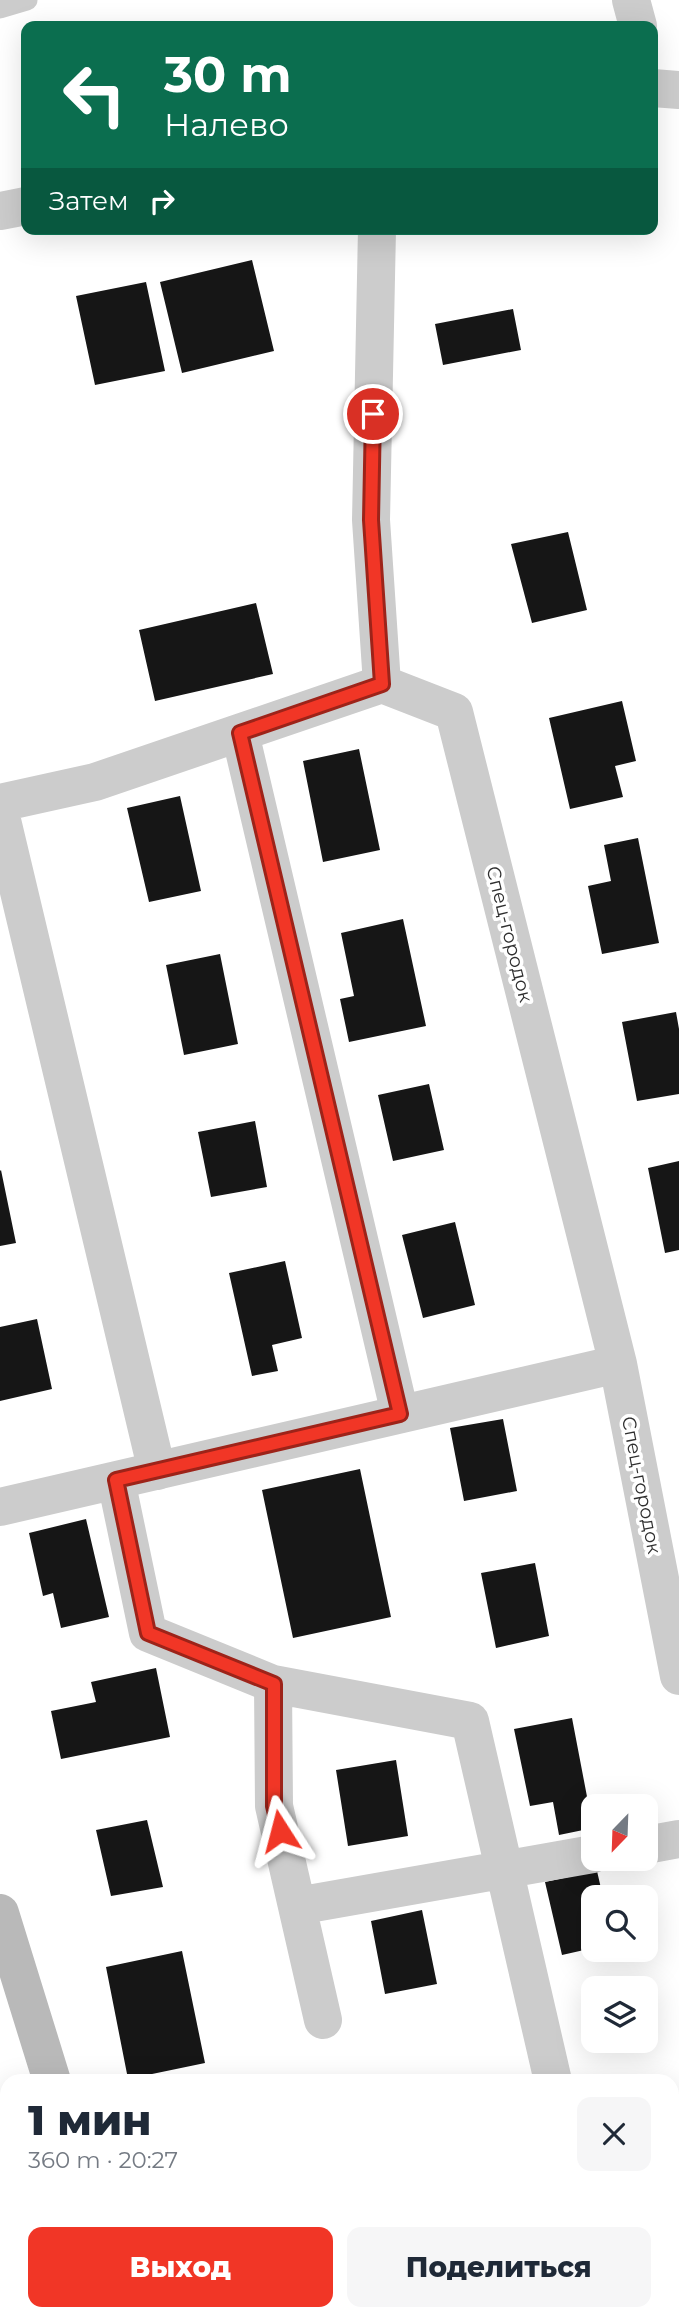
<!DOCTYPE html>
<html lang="ru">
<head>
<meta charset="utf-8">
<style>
	:root { --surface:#fff; --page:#f6f6f7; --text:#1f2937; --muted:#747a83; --accent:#f13626 }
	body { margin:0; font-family:Montserrat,sans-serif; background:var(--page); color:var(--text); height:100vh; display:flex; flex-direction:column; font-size:26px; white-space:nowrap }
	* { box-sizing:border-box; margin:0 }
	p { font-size:23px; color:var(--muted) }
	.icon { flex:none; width:38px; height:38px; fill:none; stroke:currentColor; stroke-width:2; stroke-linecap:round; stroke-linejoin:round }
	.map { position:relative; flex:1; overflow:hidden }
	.drawer { position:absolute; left:0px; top:2074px; width:679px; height:247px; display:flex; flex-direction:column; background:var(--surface); border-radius:21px 21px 0 0; box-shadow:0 7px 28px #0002 }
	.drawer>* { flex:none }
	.guide { position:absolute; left:21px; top:21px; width:637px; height:214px; border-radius:14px; box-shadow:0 7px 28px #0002; background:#0b6e4f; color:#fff; overflow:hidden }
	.needle { width:46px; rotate:203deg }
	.buttons { position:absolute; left:581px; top:1794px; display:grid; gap:14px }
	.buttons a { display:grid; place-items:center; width:77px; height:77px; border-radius:14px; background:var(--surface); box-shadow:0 7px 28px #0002; font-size:35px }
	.pin { position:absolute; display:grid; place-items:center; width:60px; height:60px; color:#fff; margin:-30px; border:4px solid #fff; border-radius:50%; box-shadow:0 2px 7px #0007 }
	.me { position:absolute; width:77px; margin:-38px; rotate:351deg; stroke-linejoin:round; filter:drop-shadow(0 0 5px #0008) }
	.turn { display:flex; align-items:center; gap:24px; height:147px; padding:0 28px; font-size:32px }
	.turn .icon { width:91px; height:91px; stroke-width:2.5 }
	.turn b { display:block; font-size:49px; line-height:60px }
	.then { display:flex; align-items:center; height:66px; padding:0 28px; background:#0003; gap:14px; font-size:26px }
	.round { display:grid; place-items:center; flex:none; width:74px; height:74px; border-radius:14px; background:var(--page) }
	.summary { display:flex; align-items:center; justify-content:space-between; height:119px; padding:0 28px }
	h1 { font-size:42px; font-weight:800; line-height:52px }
	.action { display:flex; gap:14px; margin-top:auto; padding:14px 28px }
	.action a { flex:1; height:80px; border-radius:14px; background:var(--accent); color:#fff; font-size:28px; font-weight:800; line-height:80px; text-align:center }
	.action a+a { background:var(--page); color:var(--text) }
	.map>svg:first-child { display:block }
	.building { fill:#161616 }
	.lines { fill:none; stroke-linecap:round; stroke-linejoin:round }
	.service { stroke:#ccc; stroke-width:21 }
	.minor { stroke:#ccc; stroke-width:38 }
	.secondary { stroke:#b9b9b9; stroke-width:38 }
	.route-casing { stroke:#9d2319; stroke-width:18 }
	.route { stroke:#f13626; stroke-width:12 }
	.labels { text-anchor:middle; stroke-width:7; stroke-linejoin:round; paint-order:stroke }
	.street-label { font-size:19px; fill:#2f2f2f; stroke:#fff }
</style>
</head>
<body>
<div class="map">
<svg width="679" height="2319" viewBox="0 0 679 2319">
	<rect width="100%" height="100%" fill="#fff"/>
	<path class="building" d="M252 260 274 351 182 373 160 282Z
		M146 282 165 371 95 385 76 296Z
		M513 309 521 350 443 365 435 324Z
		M568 532 587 610 532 623 511 544Z
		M256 603 273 674 155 701 139 630Z
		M622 701 636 761 615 766 623 797 570 809 549 718Z
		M359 749 380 850 323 862 303 761Z
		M180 796 201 891 149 902 127 808Z
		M638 838 659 943 602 954 588 886 611 881 604 845Z
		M403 919 426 1026 349 1042 340 999 354 996 341 933Z
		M220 954 238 1044 184 1055 166 965Z
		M676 1012 679 1029V1094L637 1101 622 1022Z
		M429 1084 444 1150 393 1161 378 1095Z
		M255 1121 267 1187 211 1197 198 1132Z
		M679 1161V1250L665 1253 648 1168Z
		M1 1170 16 1243 0 1246V1171Z
		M455 1222 475 1305 423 1318 402 1235Z
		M285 1261 302 1338 272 1345 278 1371 252 1376 229 1273Z
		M37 1319 52 1389 0 1401V1327Z
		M503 1419 517 1491 464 1501 450 1428Z
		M360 1469 391 1617 293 1638 262 1490Z
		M86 1519 109 1617 61 1628 53 1593 43 1596 29 1533Z
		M535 1563 549 1636 496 1648 481 1573Z
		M156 1668 170 1737 61 1759 51 1711 96 1702 91 1682Z
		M572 1718 593 1828 559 1835 553 1802 530 1806 514 1729Z
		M396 1760 408 1836 348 1846 336 1770Z
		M147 1820 163 1887 111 1896 96 1830Z
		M597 1871 603 1897H593V1948L562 1955 545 1882Z
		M422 1910 437 1984 385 1994 371 1921Z
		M182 1951 205 2063 128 2079 106 1967Z
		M490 2314H521L523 2319H475Z"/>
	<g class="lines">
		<path class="service" d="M0 8 27 0"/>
		<path class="minor" d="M631 0 638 26
			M653 88 679 90
			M0 211 26 206
			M377 229 371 520 382 684 454 712 618 1364 679 1676
			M240 733 400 1414
			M0 803 95 782 382 684
			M0 812 157 1471
			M116 1480 148 1633 273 1684 470 1721 553 2081
			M0 1507 618 1364
			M273 1684 274 1806 323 2020
			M646 1845 679 1839
			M297 1906 593 1854"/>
		<path class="secondary" d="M0 1913 52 2081
			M123 2314 125 2319"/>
	</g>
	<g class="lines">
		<g class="route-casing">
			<path id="route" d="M280 1831 274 1806V1684L148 1633 116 1480 400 1414 240 733 382 684 371 520 373 414"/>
		</g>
		<use href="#route" class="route"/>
	</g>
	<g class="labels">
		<g class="street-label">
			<text transform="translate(510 934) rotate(76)" y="7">Спец-городок</text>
			<text transform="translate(642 1485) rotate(79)" y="7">Спец-городок</text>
		</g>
	</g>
</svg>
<div class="buttons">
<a><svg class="needle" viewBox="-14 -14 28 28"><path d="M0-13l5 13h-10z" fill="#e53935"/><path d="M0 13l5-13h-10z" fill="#747a83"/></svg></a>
<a><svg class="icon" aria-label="search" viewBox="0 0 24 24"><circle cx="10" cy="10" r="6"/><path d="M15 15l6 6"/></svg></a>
<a><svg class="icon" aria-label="layers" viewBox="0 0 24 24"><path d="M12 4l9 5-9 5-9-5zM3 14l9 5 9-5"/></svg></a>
</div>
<div class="pin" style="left:373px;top:414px;background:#d93025"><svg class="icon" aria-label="arrive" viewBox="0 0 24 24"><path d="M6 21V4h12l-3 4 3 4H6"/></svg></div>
<svg class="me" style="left:280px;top:1831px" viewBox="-20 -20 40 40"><path d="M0-17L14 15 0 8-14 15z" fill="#f13626" stroke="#fff" stroke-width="4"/></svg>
<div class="guide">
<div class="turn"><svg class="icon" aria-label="left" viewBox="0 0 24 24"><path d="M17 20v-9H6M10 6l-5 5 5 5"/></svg><div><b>30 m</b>Налево</div></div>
<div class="then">Затем<svg class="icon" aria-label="right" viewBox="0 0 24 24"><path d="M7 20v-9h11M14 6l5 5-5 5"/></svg></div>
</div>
<section class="drawer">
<div class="summary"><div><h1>1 мин</h1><p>360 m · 20:27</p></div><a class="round"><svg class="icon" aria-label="close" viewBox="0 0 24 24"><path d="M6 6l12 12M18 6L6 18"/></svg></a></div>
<div class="action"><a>Выход</a><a>Поделиться</a></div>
</section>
</div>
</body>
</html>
